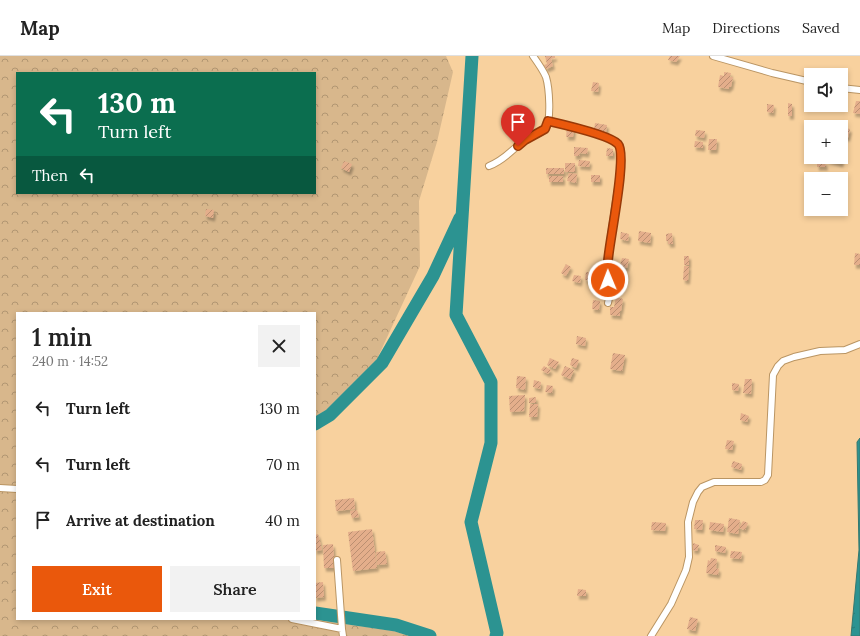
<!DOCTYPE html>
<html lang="en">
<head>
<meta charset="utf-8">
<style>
	:root { --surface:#fff; --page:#f2f2f2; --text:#222; --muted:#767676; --line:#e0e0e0; --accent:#ea580c }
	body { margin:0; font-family:Lora,serif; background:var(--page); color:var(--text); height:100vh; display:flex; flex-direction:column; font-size:15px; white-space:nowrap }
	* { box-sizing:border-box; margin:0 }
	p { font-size:13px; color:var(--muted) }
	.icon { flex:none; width:22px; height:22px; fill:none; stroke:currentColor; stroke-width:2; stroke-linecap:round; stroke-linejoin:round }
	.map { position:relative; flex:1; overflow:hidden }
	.sheet { position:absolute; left:16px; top:256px; width:300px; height:308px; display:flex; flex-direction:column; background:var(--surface); border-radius:0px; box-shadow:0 2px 6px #0003 }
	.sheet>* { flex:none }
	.guide { position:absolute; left:16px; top:16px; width:300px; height:122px; border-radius:0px; box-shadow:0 2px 6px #0003; background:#0b6e4f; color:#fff; overflow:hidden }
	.fabs { position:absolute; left:804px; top:12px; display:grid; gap:8px }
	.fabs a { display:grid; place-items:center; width:44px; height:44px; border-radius:0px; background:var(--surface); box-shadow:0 2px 6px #0003; font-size:20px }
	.pin { position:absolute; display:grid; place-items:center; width:34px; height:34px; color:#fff; margin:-41px -17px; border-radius:50% 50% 50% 0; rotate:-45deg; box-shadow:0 0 4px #0007 }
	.pin .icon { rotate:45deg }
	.me { position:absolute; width:44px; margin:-22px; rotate:359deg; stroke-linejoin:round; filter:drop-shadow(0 0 3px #0008) }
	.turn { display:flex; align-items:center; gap:14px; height:84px; padding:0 16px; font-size:18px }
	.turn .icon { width:52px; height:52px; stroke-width:2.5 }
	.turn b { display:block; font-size:28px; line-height:34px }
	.then { display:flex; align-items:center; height:38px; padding:0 16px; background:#0003; gap:8px; font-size:15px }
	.round { display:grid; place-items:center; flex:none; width:42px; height:42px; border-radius:0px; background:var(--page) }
	.overview { display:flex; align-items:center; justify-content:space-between; height:68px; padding:0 16px }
	h1 { font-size:24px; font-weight:600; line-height:30px }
	.cta { display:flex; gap:8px; margin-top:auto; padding:8px 16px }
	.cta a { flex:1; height:46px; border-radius:0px; background:var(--accent); color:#fff; font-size:16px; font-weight:600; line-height:46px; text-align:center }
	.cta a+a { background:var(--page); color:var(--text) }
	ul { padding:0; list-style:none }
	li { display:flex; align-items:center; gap:12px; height:56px; padding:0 16px }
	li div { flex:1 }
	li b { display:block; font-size:15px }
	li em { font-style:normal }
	header { display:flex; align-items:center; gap:24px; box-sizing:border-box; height:56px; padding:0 20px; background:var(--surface); border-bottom:1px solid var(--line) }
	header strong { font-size:19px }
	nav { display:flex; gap:22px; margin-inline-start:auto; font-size:14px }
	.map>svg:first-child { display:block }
	.forest { fill:url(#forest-crowns); fill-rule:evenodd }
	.water { fill:url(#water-ripples); stroke:#347870 }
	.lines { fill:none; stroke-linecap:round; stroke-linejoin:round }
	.river { stroke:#2c9391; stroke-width:13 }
	.building { fill:url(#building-hatch); filter:url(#shadow) }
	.minor-casing { stroke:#ba9563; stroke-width:8 }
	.minor { stroke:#fff; stroke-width:6 }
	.route-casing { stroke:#983908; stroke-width:10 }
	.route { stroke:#ea580c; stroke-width:7 }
</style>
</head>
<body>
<header>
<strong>Map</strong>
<nav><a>Map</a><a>Directions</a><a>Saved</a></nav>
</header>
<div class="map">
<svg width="860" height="580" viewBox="0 0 860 580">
	<defs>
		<pattern id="forest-crowns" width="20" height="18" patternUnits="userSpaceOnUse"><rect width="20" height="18" fill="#d8b78c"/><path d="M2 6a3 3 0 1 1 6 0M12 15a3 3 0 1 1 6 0" fill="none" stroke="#b19672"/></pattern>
		<pattern id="water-ripples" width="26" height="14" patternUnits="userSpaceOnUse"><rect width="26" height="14" fill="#2c9391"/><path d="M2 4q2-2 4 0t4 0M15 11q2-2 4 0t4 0" fill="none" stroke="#277976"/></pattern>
		<pattern id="building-hatch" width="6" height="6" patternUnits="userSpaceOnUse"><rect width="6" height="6" fill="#e4ae8b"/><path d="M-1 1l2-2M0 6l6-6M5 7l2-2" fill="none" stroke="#bb8f71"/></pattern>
		<filter id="shadow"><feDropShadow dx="2" dy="3.5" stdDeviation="1" flood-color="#0004"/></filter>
	</defs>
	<rect width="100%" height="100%" fill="#f8d19e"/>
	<path class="forest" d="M0 0H446L453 16 437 86 419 145 420 210 377 303 326 354 315 361V257H17V563H311L394 575 409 580H0ZM17 17H315V137H17Z"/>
	<path class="water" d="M860 382V580H851L859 494 857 386Z"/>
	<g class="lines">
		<path class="river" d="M472 0 456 259 491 326V387L471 466 497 577 496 580
			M315 368 330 359 382 307 433 220 460 162
			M315 557 396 569 430 580"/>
	</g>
	<path class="building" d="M545 0H555V2L551 3 553 10 546 13 544 9 547 8Z
		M670 0H680L676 6 668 4Z
		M724 16 731 17 730 21H733L731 31H729V33L718 31 720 19 724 20Z
		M593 26 599 27 598 36 591 35Z
		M856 45H860V58L853 57Z
		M788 47 792 48V60H788Z
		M767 48 774 49 773 57 767 56Z
		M595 67 607 69 606 76 594 74Z
		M841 71 850 73 848 82 841 81Z
		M567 72H574L573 81H566Z
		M696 74 705 75 704 82 695 80Z
		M709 83H717L716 94H708Z
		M695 85 703 86V92L694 91Z
		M574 91 588 92 587 98 580 97 579 100H574Z
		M607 92 613 93V100H606Z
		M841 100H843L841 108 827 104 828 101H841Z
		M579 104 590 105 589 111 578 110Z
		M344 105 352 108 349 116 341 112Z
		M817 106H825L826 111H817Z
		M565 107H575V116H565Z
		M546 112H564V118H546Z
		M569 117 577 118 576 127 567 125Z
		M591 119H600V126H591Z
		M549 120H563V126H549Z
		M206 153 214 154 213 162 205 160Z
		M639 175 651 177 650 187 638 185Z
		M621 176 629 178 628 185 620 183Z
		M672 177 673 188H668V185H666V178Z
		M855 197 860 198V209H854Z
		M684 200H689V209H684Z
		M622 202 629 203 627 212 620 210Z
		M566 208 571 211 566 220 561 217Z
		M684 210H689L688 225 683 224Z
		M586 216 593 217 592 225 585 224Z
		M574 219 581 220 580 227 572 225Z
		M596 222 604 223 603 232 595 231Z
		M616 241 623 243 621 255 613 254 620 255V260L610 259V251H614Z
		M593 244 600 245 599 254 592 253Z
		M577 280 586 282 585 290 576 288Z
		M613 297 625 299 622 315 610 313Z
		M550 302 559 306 555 313 547 309Z
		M572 302 579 304 576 312 570 309Z
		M544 310 551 314 548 318 541 314Z
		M565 310 574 314 570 323 561 319Z
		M517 320 526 321 525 334 516 332Z
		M745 323H752L751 338 743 337Z
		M534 324 541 326 540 333 533 331Z
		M732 327 739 328 738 335 732 334Z
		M547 329 553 330 552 337 545 336Z
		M525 339 524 355 510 356 509 340Z
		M536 341V347H529V342Z
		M530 348H538L537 361H529Z
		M741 357 749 360 747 366 740 364Z
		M727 384 734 385 732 394 725 393Z
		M733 405 742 408 741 414 731 411Z
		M354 442 355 453 336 455 335 444Z
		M357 454 359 461 352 462 350 455Z
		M729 462 740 464 738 478 727 476Z
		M695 464H703L702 474 694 473Z
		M743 465 748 467 745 474 739 472Z
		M652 466 666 467 665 475 651 474Z
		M710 466 724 468 723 476 709 474Z
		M372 473 377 512 353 515 348 476Z
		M318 478 322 494 315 495V479Z
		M693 487 699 489 697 495 692 494Z
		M333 488 335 512H324L323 489Z
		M715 489 726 491 725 497 715 495Z
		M385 495 387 508 377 509 376 496Z
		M731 495 742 496 741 503 730 502Z
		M711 502 717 503 716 512 719 513 718 519 706 517 708 504 710 505Z
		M323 526 324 541 315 542V527Z
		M578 533 586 534V540H577Z
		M690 561 698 563 695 575 687 573Z"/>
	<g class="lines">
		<g class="minor-casing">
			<path id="minor" d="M713 0 772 17 811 26
				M841 32 860 34
				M548 65C561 68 609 79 617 87 625 96 619 127 617 138 614 160 610 182 608 205 607 219 612 233 608 247
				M489 110C505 104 511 94 524 85 530 80 540 79 545 73 552 65 549 31 546 21 543 14 538 7 533 0
				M0 432 17 433
				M337 504 342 573 343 580
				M292 563 342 573
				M651 580 671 548 686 514 689 501 688 466 693 446 698 436 702 431 714 426H761L765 424 768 419 773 319 778 310 783 305 794 301 820 295 845 294 860 288"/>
		</g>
		<use href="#minor" class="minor"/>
	</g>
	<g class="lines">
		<g class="route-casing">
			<path id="route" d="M518 90 525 84 545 73 548 65C561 68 610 79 618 88 628 99 609 186 608 205 608 211 608 218 608 224"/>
		</g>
		<use href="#route" class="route"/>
	</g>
</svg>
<div class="fabs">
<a><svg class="icon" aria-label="sound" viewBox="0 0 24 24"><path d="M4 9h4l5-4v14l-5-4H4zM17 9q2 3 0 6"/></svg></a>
<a>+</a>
<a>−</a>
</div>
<div class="pin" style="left:518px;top:90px;background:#d93025"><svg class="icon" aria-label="arrive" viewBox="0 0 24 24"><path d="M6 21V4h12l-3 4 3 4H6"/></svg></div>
<svg class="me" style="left:608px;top:224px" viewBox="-20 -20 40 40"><circle r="17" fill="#ea580c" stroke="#fff" stroke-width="3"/><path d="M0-11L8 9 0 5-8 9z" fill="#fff"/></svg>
<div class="guide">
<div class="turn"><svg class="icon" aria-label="left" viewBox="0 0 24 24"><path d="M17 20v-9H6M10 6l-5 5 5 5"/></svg><div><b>130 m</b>Turn left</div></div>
<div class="then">Then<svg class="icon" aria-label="left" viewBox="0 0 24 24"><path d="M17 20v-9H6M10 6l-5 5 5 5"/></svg></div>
</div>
<section class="sheet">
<div class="overview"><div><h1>1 min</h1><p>240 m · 14:52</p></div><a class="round"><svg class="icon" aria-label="close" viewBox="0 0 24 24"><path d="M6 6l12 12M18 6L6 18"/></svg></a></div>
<ul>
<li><svg class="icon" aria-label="left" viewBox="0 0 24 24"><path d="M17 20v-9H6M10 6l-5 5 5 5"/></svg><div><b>Turn left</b></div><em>130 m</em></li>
<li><svg class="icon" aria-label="left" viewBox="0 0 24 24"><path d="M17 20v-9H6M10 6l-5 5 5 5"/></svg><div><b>Turn left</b></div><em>70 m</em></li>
<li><svg class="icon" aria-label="arrive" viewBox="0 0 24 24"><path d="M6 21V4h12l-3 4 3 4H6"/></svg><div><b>Arrive at destination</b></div><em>40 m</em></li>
</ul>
<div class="cta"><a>Exit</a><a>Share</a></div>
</section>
</div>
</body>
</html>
